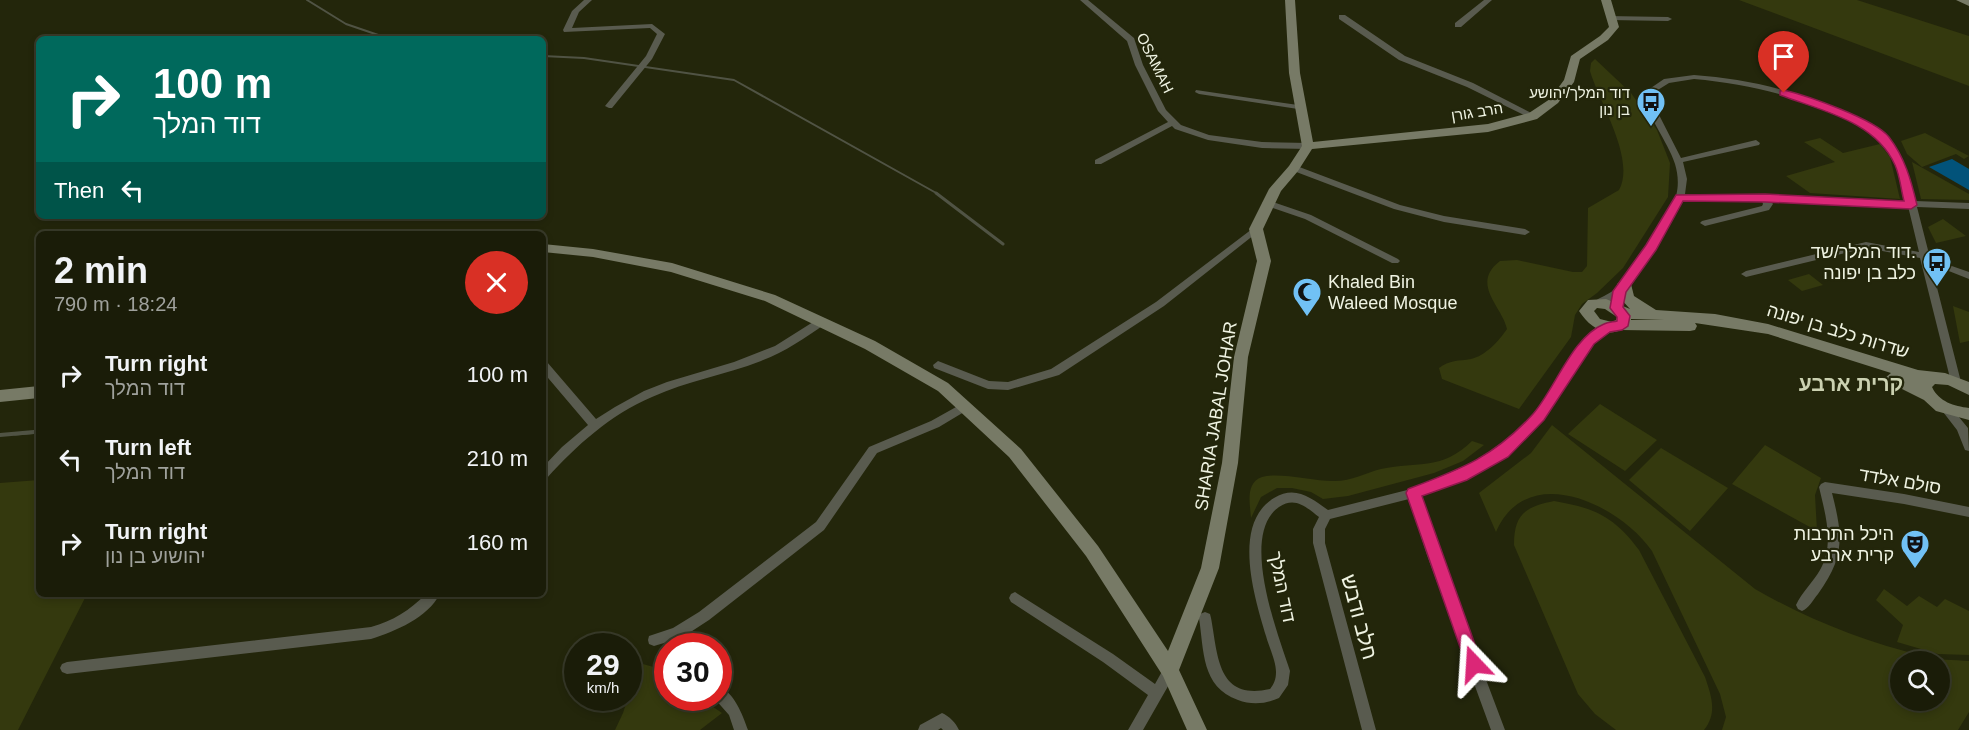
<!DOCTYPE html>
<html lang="en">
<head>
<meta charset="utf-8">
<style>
	:root { --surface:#1a1c08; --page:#232512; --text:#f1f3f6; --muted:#9fa19c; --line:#383a29 }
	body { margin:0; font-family:Helvetica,"Noto Sans Hebrew",sans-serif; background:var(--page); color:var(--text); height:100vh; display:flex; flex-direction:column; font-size:22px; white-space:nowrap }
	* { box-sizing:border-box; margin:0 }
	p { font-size:20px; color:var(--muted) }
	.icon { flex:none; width:33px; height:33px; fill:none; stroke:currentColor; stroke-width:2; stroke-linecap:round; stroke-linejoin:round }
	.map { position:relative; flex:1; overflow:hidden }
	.panel { position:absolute; left:36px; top:231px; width:510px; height:366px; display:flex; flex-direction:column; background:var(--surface); border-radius:9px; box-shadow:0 3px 9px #0003,0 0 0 2px var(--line) }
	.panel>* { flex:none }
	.top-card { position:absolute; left:36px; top:36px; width:510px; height:183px; border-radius:9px; box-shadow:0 3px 9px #0003,0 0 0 2px var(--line); background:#00695c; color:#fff; overflow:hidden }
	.fabs { position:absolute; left:1890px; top:651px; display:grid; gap:12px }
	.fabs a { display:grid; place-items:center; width:60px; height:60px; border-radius:50%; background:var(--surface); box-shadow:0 3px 9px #0003,0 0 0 2px var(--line); font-size:30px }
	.speed { position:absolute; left:564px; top:633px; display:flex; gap:12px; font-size:30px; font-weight:700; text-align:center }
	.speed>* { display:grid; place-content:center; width:78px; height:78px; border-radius:50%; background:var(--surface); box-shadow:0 3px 9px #0003,0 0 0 2px var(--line); line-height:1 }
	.speed small { font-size:15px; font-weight:400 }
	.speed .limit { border:9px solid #d22; background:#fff; color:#111 }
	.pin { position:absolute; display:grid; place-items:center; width:51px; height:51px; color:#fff; margin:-62px -26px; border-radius:50% 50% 50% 0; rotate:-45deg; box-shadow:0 0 6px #0007 }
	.pin .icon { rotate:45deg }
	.me { position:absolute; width:66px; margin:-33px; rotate:340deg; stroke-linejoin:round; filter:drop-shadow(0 0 4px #0008) }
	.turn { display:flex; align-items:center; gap:21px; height:126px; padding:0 18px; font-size:27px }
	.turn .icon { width:78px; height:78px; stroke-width:2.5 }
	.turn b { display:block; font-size:42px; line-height:51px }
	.then { display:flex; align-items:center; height:57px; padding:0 18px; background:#0003; gap:12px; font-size:22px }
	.round { display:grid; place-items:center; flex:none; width:63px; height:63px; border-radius:32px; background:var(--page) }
	.headline { display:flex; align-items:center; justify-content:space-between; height:102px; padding:0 18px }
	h1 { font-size:36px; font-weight:700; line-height:45px }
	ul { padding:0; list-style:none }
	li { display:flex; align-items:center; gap:18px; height:84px; padding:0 18px }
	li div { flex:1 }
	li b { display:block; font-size:22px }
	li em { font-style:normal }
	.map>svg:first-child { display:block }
	.green { fill:#34390e; fill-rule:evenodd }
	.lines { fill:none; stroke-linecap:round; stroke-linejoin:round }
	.stream-far2 { stroke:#505344; stroke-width:2 }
	.stream-far1 { stroke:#505344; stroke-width:3 }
	.stream { stroke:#505344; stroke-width:4 }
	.building { fill:#02537a }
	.street { fill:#595b4f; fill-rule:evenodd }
	.secondary { fill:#777a66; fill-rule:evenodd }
	.route { fill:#db2777; stroke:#8e194d; stroke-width:1.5 }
	.labels { text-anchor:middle; stroke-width:4.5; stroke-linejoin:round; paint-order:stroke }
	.far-street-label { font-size:15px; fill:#eff3e2; stroke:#23260b }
	.far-poi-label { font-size:15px; fill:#eff3e2; stroke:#23260b; text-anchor:end }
	.poi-label { font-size:18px; fill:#eff3e2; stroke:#23260b; text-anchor:end }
	.street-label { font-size:18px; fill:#eff3e2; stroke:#23260b }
	.quarter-label { font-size:21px; font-weight:bold; fill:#cbd1b1; stroke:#23260b }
	.near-street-label { font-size:21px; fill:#eff3e2; stroke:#23260b }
</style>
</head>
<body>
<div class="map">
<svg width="1969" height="730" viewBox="0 0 1969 730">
	<rect width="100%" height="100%" fill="#23260b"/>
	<path class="green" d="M1739 0H1857L1969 36V86Z
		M1595 59 1631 93 1657 130 1670 163 1668 197 1623 268 1597 293 1582 304 1575 315 1571 337 1519 409 1442 379 1439 368C1449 360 1459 361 1471 359 1485 356 1499 341 1507 329 1502 306 1470 284 1500 261L1517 260 1573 272H1582L1587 266 1588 208 1619 190C1636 159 1599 102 1590 71L1591 63Z
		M1925 133 1969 156 1964 159 1956 154 1922 167 1907 154 1901 141Z
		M1820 138 1843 153 1880 144 1890 157 1900 199 1810 193 1786 176 1835 162 1804 142Z
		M1912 162 1969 194V200L1921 199Z
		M1943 219 1966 236 1936 243 1928 227Z
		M1809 274 1823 285 1802 291 1788 280Z
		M1953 306 1969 312V341L1960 343Z
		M1600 404 1657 440 1625 471 1568 434Z
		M1552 425 1755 589C1807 619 1865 642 1923 656 1937 660 1954 660 1969 661V712L1958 730H1722L1726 717 1720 694 1652 551C1619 504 1527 460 1496 532L1479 493 1531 453ZM1900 662H1940V700H1900Z
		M1472 441 1484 445 1463 461 1434 473 1348 496 1323 499 1311 492 1292 488H1277L1261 497 1251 518C1250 504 1245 483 1262 477 1278 472 1314 481 1332 481 1350 482 1365 473 1381 469 1419 461 1441 471 1472 441Z
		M1765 445 1821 478 1815 495 1817 531 1732 484Z
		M1661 448 1728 488 1690 531 1629 480Z
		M39 480V594H87L18 730H0V483Z
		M1554 501C1594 508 1614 516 1639 550L1705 677C1711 695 1718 713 1704 730H1616L1595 714 1578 694 1514 545C1514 514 1525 507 1554 501Z
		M1884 589 1907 606 1919 596 1937 607 1945 599 1969 611V655L1938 654 1897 642 1903 625 1876 600Z
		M639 663 661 669 667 674 668 698H700L722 713 700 730H615L623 713Z"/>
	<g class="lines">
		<path class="stream-far2" d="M307 0 346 24 390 39
			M543 56 584 58 734 80 938 194"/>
		<path class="stream-far1" d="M936 193 1003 244
			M15 434 39 432"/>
		<path class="stream" d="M0 435 34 432"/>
	</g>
	<path class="building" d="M1952 159 1969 169V190L1929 167Z"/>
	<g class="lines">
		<path class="street" d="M584 0H592L579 12 572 28 652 24 665 34 652 59 612 108H609L605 106 646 56 657 34 650 28 564 32 563 30 572 11Z
			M1080 0H1088L1134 38 1143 65 1166 110 1181 125 1209 135 1262 142 1308 143 1312 146 1308 149 1262 148 1208 140 1175 129 1172 126 1101 164H1095V160L1168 122 1158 111 1135 65 1127 41Z
			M1484 0H1492L1461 27H1455V23Z
			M1339 15H1345L1405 56 1473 83 1537 116 1533 118H1530L1467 87 1399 60 1339 19Z
			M1607 16 1668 17 1672 19 1668 21 1610 20H1607Z
			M1694 75C1749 79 1803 92 1854 116 1866 122 1880 128 1889 138 1905 156 1910 179 1915 201L1969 203V209L1917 207 1929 254 1946 264 1969 272V279L1931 264 1961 382 1960 385H1952L1951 382 1920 258 1866 248 1746 277 1741 274 1746 271 1866 242 1919 252 1908 206 1771 201 1773 204 1769 210 1705 226 1700 223 1702 221 1762 206 1763 204 1762 201 1683 200C1671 225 1626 310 1594 305L1593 303C1599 297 1609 295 1616 288 1633 270 1669 219 1676 196 1679 185 1678 174 1675 164 1667 139 1647 119 1645 92L1664 79ZM1694 79C1748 84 1799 96 1848 120 1860 125 1874 132 1883 142 1897 158 1901 180 1906 201L1765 195 1685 194 1687 179 1683 162 1759 145 1760 143 1756 140 1681 158 1657 111 1653 93 1669 83Z
			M1196 90 1298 105 1302 107 1298 109 1199 94 1195 92Z
			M1294 165 1400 205 1444 216 1525 229 1530 232 1525 235 1444 222 1394 209 1291 170 1290 168Z
			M1267 200 1311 215 1398 259 1400 261 1398 263H1392L1305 219 1264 205 1262 203Z
			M1256 226 1261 229 1259 231 1164 306 1059 375 1008 390 988 389 934 368 933 365 938 361 989 381 1008 382 1051 369 1156 302Z
			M821 317 826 321 825 324C805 338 785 352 761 361 725 375 687 381 652 397 610 415 577 445 547 478L543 480V467L562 447 588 425 543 372V361L547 362 596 419 615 407 644 391 667 382 734 362 775 346Z
			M1607 323 1612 327 1611 330 1593 343 1543 419 1507 456 1487 468 1420 496 1439 555 1505 730H1491L1427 555 1409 499 1330 519 1325 529V543L1376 730H1362L1313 543V529L1319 517C1306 507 1295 496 1279 507 1239 535 1278 634 1290 671L1288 685 1279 698C1266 704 1251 705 1238 700 1201 687 1204 650 1199 618L1200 614 1205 612 1210 614 1211 618C1218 655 1217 701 1270 689 1274 684 1276 679 1276 672 1276 661 1269 647 1266 636 1255 599 1231 524 1274 498 1295 485 1310 497 1328 510L1423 486 1479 462 1499 450 1535 413 1585 337Z
			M965 402 969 403 970 406 969 409 939 427 877 453 824 530 709 620 686 635 692 646H679L674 640 654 646 649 644 648 640 649 636 673 628 699 612 816 522 869 447 931 421Z
			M1945 404 1949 405 1968 428 1969 451 1965 450 1957 430 1940 408 1941 405Z
			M1825 482 1904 494 1969 507V517L1904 504 1832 493C1843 536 1845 557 1818 594 1813 600 1809 608 1802 611L1798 609 1796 605C1802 592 1813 582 1820 570 1835 545 1825 513 1819 487L1821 484Z
			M1015 592 1113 654 1155 684 1165 666 1170 664 1175 666 1177 670 1175 674 1143 730H1128L1148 695 1103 662 1011 602 1009 598 1011 594Z
			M426 594H440C427 618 396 631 371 639L67 674 62 672 60 668 62 664 67 662 371 627C393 621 410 610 426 594Z
			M718 686C735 693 742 714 748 730H734L729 715 714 698H718Z
			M942 713C949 716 956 723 959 730H943L941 728 938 730H918L920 725Z"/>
		<path class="secondary" d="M1285 0H1295L1300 73 1313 142 1488 124 1529 113 1550 99 1564 80 1571 56 1600 36 1609 27 1601 0H1611L1619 27 1608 40 1580 59 1574 82 1558 103 1537 119 1488 132 1312 149 1298 171 1281 191 1263 229 1271 261 1248 357 1238 463 1219 568 1179 670 1207 730H1187L1163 676 1086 556 1009 457 938 391 865 349 765 301 671 272 593 257 543 252V244L593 249 672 263 775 295 875 341 948 383 1021 449 1098 546 1168 651 1201 568 1222 463 1234 357 1257 261 1249 229 1269 189 1289 166 1302 146 1289 73Z
			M1956 0H1969V6Z
			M1624 279 1631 284 1634 296 1656 310 1715 314 1768 324 1918 370 1945 373 1969 382V395L1948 385 1935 384 1932 387C1939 402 1954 406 1969 408V420L1936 411 1924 400 1888 382 1885 378 1891 373 1768 334 1695 323 1697 326 1695 330 1690 331 1621 330C1604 338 1588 325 1579 311L1588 300 1606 299 1630 309 1620 298 1617 284ZM1597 308 1605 309 1617 317 1616 320 1612 322 1600 319 1594 311ZM1631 319 1664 320H1631Z
			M39 386V398L0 402V390Z"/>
	</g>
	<path class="route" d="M1784 90C1808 96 1875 119 1889 137 1905 158 1911 180 1917 205L1911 209 1765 202 1683 201 1656 250 1626 292 1623 307 1630 316 1628 326 1622 330 1610 332 1594 344 1544 420 1508 457 1467 480 1422 496 1482 664 1480 670 1474 672 1468 670 1406 493 1408 489C1461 469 1494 457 1533 414 1555 389 1572 337 1604 324 1608 322 1613 322 1617 321V317L1610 308 1613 291 1646 245 1676 195 1765 194 1904 201C1901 190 1900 176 1895 165 1875 121 1822 111 1780 95V91Z"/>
	<defs>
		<g id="bus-pin" transform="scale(1.5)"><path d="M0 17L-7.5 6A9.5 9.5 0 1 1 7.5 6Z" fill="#71c1f5" stroke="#23260b"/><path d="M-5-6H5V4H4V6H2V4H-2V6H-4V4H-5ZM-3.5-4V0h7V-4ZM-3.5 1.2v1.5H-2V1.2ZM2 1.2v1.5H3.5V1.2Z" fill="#111"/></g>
		<g id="mosque-pin" transform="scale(1.5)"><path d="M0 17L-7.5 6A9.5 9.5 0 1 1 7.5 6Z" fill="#71c1f5" stroke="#23260b"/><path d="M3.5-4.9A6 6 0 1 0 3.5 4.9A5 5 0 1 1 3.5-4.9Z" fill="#111"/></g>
		<g id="theatre-pin" transform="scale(1.5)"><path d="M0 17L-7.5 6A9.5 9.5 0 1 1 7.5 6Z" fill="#71c1f5" stroke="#23260b"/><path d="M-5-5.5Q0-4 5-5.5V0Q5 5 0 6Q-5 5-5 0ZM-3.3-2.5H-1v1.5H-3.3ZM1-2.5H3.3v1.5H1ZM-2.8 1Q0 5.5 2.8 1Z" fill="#111"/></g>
	</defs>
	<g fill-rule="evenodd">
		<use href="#bus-pin" x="1651" y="102"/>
		<use href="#bus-pin" x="1937" y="262"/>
		<use href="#mosque-pin" x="1307" y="292"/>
		<use href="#theatre-pin" x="1915" y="544"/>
	</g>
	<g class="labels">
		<g class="far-street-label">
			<text transform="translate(1155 63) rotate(64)" y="5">OSAMAH</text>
			<text transform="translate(1477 112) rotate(-9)" y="5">הרב גורן</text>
		</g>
		<g class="far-poi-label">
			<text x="1630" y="98">דוד המלך/יהושע<tspan x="1630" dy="17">בן נון</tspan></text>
		</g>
		<g class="poi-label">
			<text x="1916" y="258">דוד המלך/שד.<tspan x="1916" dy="21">כלב בן יפונה</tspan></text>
			<text x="1328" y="288" text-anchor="start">Khaled Bin<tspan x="1328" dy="21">Waleed Mosque</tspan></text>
			<text x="1894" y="540">היכל התרבות<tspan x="1894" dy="21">קרית ארבע</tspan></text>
		</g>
		<g class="street-label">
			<text transform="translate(1838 331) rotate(17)" y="6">שדרות כלב בן יפונה</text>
			<text transform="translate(1216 416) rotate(-81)" y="6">SHARIA JABAL JOHAR</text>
			<text transform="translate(1900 481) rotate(10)" y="6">סולם אלדד</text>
			<text transform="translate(1282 587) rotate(78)" y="6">דוד המלך</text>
		</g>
		<g class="quarter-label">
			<text x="1851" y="391">קרית ארבע</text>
		</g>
		<g class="near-street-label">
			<text transform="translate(1359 617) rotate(75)" y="7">חלב ודבש</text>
		</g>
	</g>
</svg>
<div class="fabs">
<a><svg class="icon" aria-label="search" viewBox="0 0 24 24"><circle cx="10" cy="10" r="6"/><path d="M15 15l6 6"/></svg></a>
</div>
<div class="speed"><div>29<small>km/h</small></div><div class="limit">30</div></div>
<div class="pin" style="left:1784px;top:93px;background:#d93025"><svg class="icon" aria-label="arrive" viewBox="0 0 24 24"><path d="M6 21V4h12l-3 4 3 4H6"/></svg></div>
<svg class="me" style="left:1474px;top:664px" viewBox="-20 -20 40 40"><path d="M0-17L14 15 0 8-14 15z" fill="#db2777" stroke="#fff" stroke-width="4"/></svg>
<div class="top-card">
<div class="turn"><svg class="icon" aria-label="right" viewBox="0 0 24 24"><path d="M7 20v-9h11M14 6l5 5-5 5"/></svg><div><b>100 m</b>דוד המלך</div></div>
<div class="then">Then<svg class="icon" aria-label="left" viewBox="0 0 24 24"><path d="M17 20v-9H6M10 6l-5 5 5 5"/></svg></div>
</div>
<section class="panel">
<div class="headline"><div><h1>2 min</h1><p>790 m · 18:24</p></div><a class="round" style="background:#d93025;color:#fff"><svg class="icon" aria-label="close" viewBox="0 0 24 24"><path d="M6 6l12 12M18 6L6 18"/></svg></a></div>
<ul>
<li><svg class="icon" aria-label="right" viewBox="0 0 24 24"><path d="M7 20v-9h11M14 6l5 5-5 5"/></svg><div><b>Turn right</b><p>דוד המלך</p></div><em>100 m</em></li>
<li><svg class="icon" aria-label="left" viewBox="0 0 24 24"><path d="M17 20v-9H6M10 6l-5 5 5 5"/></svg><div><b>Turn left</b><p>דוד המלך</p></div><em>210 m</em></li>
<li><svg class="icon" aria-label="right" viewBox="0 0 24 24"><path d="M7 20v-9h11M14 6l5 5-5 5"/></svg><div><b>Turn right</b><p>יהושוע בן נון</p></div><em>160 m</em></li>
</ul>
</section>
</div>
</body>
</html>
